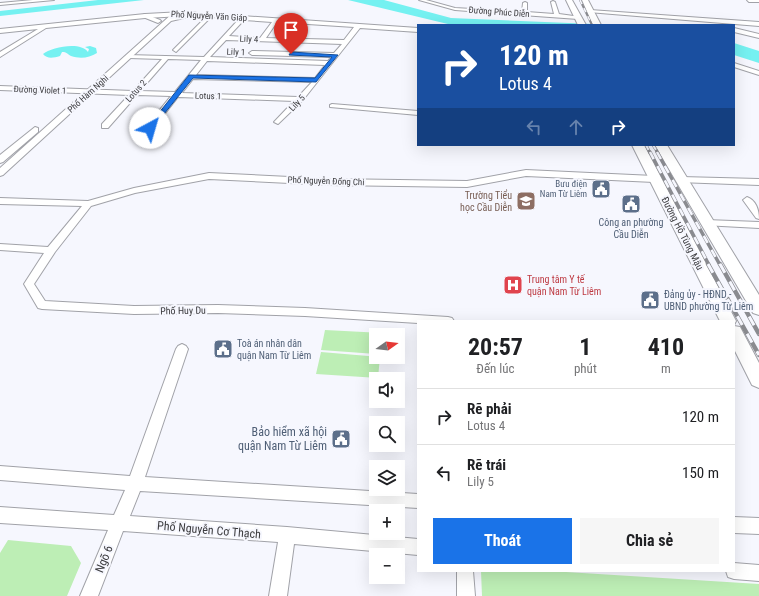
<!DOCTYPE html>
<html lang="vi">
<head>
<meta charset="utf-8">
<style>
	:root { --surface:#fff; --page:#f6f6f6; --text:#202124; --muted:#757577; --line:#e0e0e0; --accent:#1a73e8 }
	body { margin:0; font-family:"Roboto Condensed",sans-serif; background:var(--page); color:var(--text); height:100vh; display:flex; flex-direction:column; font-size:15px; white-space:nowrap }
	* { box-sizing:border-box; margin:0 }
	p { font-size:13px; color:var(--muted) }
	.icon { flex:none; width:22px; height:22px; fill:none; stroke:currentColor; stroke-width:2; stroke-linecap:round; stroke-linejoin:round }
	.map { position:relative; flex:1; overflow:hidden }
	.side { position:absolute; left:417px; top:320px; width:318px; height:252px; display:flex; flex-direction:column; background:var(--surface); border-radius:0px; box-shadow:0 4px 16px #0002 }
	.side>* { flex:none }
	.banner { position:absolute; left:417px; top:24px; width:318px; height:122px; border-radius:0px; box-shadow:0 4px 16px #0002; background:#1a4fa0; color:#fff; overflow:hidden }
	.needle { width:26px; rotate:76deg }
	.fabs { position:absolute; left:369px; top:328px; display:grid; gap:8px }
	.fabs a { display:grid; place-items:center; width:36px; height:36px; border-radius:0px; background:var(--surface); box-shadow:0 4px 16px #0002; font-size:20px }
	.pin { position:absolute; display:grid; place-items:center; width:34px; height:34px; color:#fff; margin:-41px -17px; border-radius:50% 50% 50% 0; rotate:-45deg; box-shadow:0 0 4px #0007 }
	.pin .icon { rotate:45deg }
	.me { position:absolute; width:44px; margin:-22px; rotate:39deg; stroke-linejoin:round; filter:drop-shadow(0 0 3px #0008) }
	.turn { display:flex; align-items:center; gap:14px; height:84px; padding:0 16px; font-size:18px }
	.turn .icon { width:52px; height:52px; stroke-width:2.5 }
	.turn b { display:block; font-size:28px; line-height:34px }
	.lanes { display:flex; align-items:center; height:38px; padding:0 16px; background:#0003; justify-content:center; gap:20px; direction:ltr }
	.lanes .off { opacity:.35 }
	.eta { display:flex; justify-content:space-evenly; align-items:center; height:68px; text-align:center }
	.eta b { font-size:24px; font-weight:700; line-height:28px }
	.button { display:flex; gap:8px; margin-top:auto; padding:8px 16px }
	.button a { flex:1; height:46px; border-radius:0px; background:var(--accent); color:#fff; font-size:16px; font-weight:700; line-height:46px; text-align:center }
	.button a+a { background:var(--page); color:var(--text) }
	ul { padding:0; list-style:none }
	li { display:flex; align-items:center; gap:12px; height:56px; padding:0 16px; border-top:1px solid var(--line) }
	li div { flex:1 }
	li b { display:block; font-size:15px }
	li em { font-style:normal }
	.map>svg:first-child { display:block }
	.green { fill:#bdeeb5 }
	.water { fill:#75f1f1 }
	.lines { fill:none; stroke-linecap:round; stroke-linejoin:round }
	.minor-casing { stroke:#a1a2a8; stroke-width:2 }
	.major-casing { stroke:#a1a2a8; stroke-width:2 }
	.highway-casing { stroke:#a1a2a8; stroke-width:2 }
	.minor { fill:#fff; fill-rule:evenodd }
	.major { fill:#fff; fill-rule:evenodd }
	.highway { fill:#fff; fill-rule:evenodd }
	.rail-far3-casing { stroke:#8a8b90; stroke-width:2 }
	.rail-far2-casing { stroke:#8a8b90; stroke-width:3 }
	.rail-far1-casing { stroke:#8a8b90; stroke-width:3.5 }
	.rail-casing { stroke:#8a8b90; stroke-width:4.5 }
	.rail-far3 { stroke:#f6f7fe; stroke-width:1.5; stroke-dasharray:4.5; stroke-linecap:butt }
	.rail-far2 { stroke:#f6f7fe; stroke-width:2; stroke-dasharray:5.5; stroke-linecap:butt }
	.rail-far1 { stroke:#f6f7fe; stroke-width:2.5; stroke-dasharray:8; stroke-linecap:butt }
	.rail { stroke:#f6f7fe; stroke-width:3; stroke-dasharray:10; stroke-linecap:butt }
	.route { fill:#1a73e8; stroke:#114b97 }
	.labels { text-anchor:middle; stroke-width:4; stroke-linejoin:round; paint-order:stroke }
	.far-street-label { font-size:9px; fill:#3b3b3e; stroke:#f6f7fe }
	.far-service-label { font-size:9px; fill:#4e5e75; stroke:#f6f7fe; text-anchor:end }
	.education-label { font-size:10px; fill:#785e54; stroke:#f6f7fe; text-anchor:end }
	.service-label { font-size:10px; fill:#4e5e75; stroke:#f6f7fe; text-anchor:start }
	.street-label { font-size:10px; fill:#3b3b3e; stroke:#f6f7fe }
	.health-label { font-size:10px; fill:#be3a42; stroke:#f6f7fe; text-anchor:start }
	.near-service-label { font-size:12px; fill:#4e5e75; stroke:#f6f7fe; text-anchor:end }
	.near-street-label { font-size:12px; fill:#3b3b3e; stroke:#f6f7fe }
</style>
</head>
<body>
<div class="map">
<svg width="759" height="596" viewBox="0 0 759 596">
	<rect width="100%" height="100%" fill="#f6f7fe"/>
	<path class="green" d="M325 330 383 333 382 335H376V354L321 350Z
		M321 352 380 357 378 378 316 374Z
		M8 540 71 546 81 563 67 596H0V553Z
		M481 571H550L759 584V596H482Z"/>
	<path class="water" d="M98 0H144L0 16V11Z
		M348 0H384L451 18 618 25H452Z
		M734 43 759 51V63L734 55Z
		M90 46 96 48 97 53C89 58 80 59 71 56 67 54 67 52 62 52L60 56C53 58 47 59 43 54 51 47 81 41 88 52L89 49 85 47Z"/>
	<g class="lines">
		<g class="minor-casing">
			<path id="minor" d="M33 0H54L0 5V3Z
				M419 0H426L455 8 522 12 523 3 525 2 527 3V12L554 14 551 2 553 1 555 2 559 14 581 17 578 19 455 10Z
				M747 0H759V2H749Z
				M590 10 759 22V26L588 12Z
				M183 12 418 28V32L360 28 303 100 278 124 274 122 294 101 178 97 153 129H150L146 127 171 96 137 95 108 128H102V124L129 95 0 90V86L133 91 162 59 129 58 126 56 127 55 204 57 239 19 211 17 176 52 173 50 206 17 183 16 145 18 46 28 0 57V52L38 29 0 33V29L145 14ZM244 20 272 22 260 38 229 36ZM277 22 354 27 344 40 266 38ZM226 40 342 44 334 53 252 51 249 53 252 55 331 57 328 61 210 57ZM168 59 201 60 175 92 140 91ZM207 61 325 65 315 78 196 75ZM193 79 312 82 298 97 182 93Z
				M734 28 759 34V38L734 32Z
				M734 63 759 71V75L734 67Z
				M332 104 418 111V115L330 107V105Z
				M526 170 654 176 658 179 654 182 526 176 467 187 330 185 209 179 135 193 91 206 55 252 34 284 45 301 134 306 218 305 305 308 448 317 452 318 454 321H418V323L305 316 218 313 134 314 42 309 38 308 24 284 44 253 0 250V244L48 247 82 206 0 204V198L88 201 134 188 209 173 330 179 467 181Z
				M681 177 759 179V185L678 182V178Z
				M747 197C756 200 759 210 759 219L756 218 743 200Z
				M706 220 759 222V228L703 225 701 223Z
				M182 344 186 346 188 349 145 477 418 494V508L140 491 130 516 287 527 418 539V555L294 544 287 596H269L278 542 123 531 98 596H80L108 530 0 523V507L114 515 125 490 0 480V466L130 476 176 349 178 346Z
				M734 517 759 518V534L734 533Z
				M734 563 759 565V581L734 579 728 577 726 571H734Z
				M457 571H473L475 596H457Z"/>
		</g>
		<g class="major-casing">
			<path id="major" d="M195 12 198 14 197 15 171 21 3 175 0 176V168L173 13H177L176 17Z
				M145 14 160 20 161 21 158 23 143 17V15Z
				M35 127 38 128V132L3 162 0 163V155Z"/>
		</g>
		<g class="highway-casing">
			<path id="highway" d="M566 0H572L586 25H578Z
				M582 0H588L601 25H593Z
				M632 145H644L736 321 734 325V321H720Z
				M655 145H667L759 295V315L753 313Z
				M734 326 740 327 759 363V388L752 385 734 349Z"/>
		</g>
		<use href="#minor" class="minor"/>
		<use href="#major" class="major"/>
		<use href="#highway" class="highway"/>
		<g class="rail-far3-casing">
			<path id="rail-far3" d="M580 0 592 25"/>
		</g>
		<g class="rail-far2-casing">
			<path id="rail-far2" d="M646 145 650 153
				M653 145 658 153"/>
		</g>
		<g class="rail-far1-casing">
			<path id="rail-far1" d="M650 152 709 265
				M657 152 720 265"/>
		</g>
		<g class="rail-casing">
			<path id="rail" d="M708 264 759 355
				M720 264 759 334"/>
		</g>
		<use href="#rail-far3" class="rail-far3"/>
		<use href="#rail-far2" class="rail-far2"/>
		<use href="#rail-far1" class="rail-far1"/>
		<use href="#rail" class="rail"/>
	</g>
	<path class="route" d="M291 52 338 55 316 82 193 78 152 129 147 128 189 75 315 78 332 57 289 55Z"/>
	<defs>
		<g id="civic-square" transform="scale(1)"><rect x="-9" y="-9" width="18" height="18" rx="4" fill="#5c6f8a" stroke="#f6f7fe"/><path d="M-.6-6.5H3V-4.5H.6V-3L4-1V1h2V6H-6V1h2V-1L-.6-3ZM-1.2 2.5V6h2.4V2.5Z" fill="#fff"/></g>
		<g id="school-square" transform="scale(1)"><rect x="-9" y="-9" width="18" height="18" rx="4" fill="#8d6e63" stroke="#f6f7fe"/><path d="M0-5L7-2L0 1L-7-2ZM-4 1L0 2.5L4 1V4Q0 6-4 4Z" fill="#fff"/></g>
		<g id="hospital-square" transform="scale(1)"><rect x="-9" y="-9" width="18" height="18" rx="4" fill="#e0444e" stroke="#f6f7fe"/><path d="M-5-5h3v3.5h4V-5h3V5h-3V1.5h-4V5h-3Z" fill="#fff"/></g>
	</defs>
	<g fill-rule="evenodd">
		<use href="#civic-square" x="601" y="189"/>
		<use href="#school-square" x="526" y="201"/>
		<use href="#civic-square" x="631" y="204"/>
		<use href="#hospital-square" x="513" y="285"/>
		<use href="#civic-square" x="650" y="300"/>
		<use href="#civic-square" x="223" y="349"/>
		<use href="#civic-square" x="341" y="439"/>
	</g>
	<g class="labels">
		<g class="far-street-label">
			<text transform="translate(499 12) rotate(4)" y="3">Đường Phúc Diễn</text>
			<text transform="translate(209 16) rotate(3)" y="3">Phố Nguyễn Văn Giáp</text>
			<text transform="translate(249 39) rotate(2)" y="3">Lily 4</text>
			<text transform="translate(236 52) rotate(2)" y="3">Lily 1</text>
			<text transform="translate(40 90) rotate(2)" y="3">Đường Violet 1</text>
			<text transform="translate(136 91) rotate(-48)" y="3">Lotus 2</text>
			<text transform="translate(88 94) rotate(-42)" y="3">Phố Hàm Nghi</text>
			<text transform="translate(208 96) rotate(2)" y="3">Lotus 1</text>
			<text transform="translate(297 103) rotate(-47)" y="3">Lily 5</text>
			<text transform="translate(326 181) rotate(2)" y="3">Phố Nguyễn Đổng Chi</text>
		</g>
		<g class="far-service-label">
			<text x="587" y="187">Bưu điện<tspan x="587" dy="10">Nam Từ Liêm</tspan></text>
		</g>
		<g class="education-label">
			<text x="512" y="199">Trường Tiểu<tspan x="512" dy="12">học Cầu Diễn</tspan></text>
		</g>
		<g class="service-label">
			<text x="631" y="226" text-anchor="middle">Công an phường<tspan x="631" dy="12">Cầu Diễn</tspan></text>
			<text x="664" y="298">Đảng ủy - HĐND -<tspan x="664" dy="12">UBND phường Từ Liêm</tspan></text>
			<text x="237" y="347">Toà án nhân dân<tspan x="237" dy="12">quận Nam Từ Liêm</tspan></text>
		</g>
		<g class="street-label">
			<text transform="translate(683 233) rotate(63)" y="4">Đường Hồ Tùng Mậu</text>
			<text transform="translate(183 310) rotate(-1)" y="4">Phố Huy Du</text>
		</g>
		<g class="health-label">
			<text x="527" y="283">Trung tâm Y tế<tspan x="527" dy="12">quận Nam Từ Liêm</tspan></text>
		</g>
		<g class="near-service-label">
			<text x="327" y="436">Bảo hiểm xã hội<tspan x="327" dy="14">quận Nam Từ Liêm</tspan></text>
		</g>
		<g class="near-street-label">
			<text transform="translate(209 530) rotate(5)" y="4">Phố Nguyễn Cơ Thạch</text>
			<text transform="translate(104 559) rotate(-68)" y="4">Ngõ 6</text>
		</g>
	</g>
</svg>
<div class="fabs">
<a><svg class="needle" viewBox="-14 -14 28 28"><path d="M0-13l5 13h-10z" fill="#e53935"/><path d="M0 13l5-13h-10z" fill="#757577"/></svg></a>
<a><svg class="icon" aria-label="sound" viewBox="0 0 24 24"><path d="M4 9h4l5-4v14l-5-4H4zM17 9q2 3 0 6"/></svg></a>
<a><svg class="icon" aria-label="search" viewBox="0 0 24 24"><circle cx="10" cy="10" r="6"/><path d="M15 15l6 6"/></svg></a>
<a><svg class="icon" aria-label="layers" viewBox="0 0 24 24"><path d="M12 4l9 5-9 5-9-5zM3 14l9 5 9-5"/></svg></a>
<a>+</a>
<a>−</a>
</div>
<div class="pin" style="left:291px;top:54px;background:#d93025"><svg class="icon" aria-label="arrive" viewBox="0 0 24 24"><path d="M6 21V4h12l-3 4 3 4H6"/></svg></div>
<svg class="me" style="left:150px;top:128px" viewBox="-20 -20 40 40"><circle r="19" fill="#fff"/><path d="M0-13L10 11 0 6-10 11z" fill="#1a73e8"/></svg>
<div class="banner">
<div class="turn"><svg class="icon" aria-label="right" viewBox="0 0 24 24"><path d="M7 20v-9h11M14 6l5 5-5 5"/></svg><div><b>120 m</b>Lotus 4</div></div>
<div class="lanes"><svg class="icon off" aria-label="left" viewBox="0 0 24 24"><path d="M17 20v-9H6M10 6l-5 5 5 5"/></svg><svg class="icon off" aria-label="ahead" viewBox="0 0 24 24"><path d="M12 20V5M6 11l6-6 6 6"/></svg><svg class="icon" aria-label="right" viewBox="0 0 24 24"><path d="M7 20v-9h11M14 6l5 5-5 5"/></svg></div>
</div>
<section class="side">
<div class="eta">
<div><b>20:57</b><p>Đến lúc</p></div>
<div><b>1</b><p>phút</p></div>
<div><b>410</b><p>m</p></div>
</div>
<ul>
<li><svg class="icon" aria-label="right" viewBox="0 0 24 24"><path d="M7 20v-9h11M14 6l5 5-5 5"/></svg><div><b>Rẽ phải</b><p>Lotus 4</p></div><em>120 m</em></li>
<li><svg class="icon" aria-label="left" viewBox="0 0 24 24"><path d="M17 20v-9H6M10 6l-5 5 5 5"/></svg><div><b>Rẽ trái</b><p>Lily 5</p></div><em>150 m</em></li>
</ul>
<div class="button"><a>Thoát</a><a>Chia sẻ</a></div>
</section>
</div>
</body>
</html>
